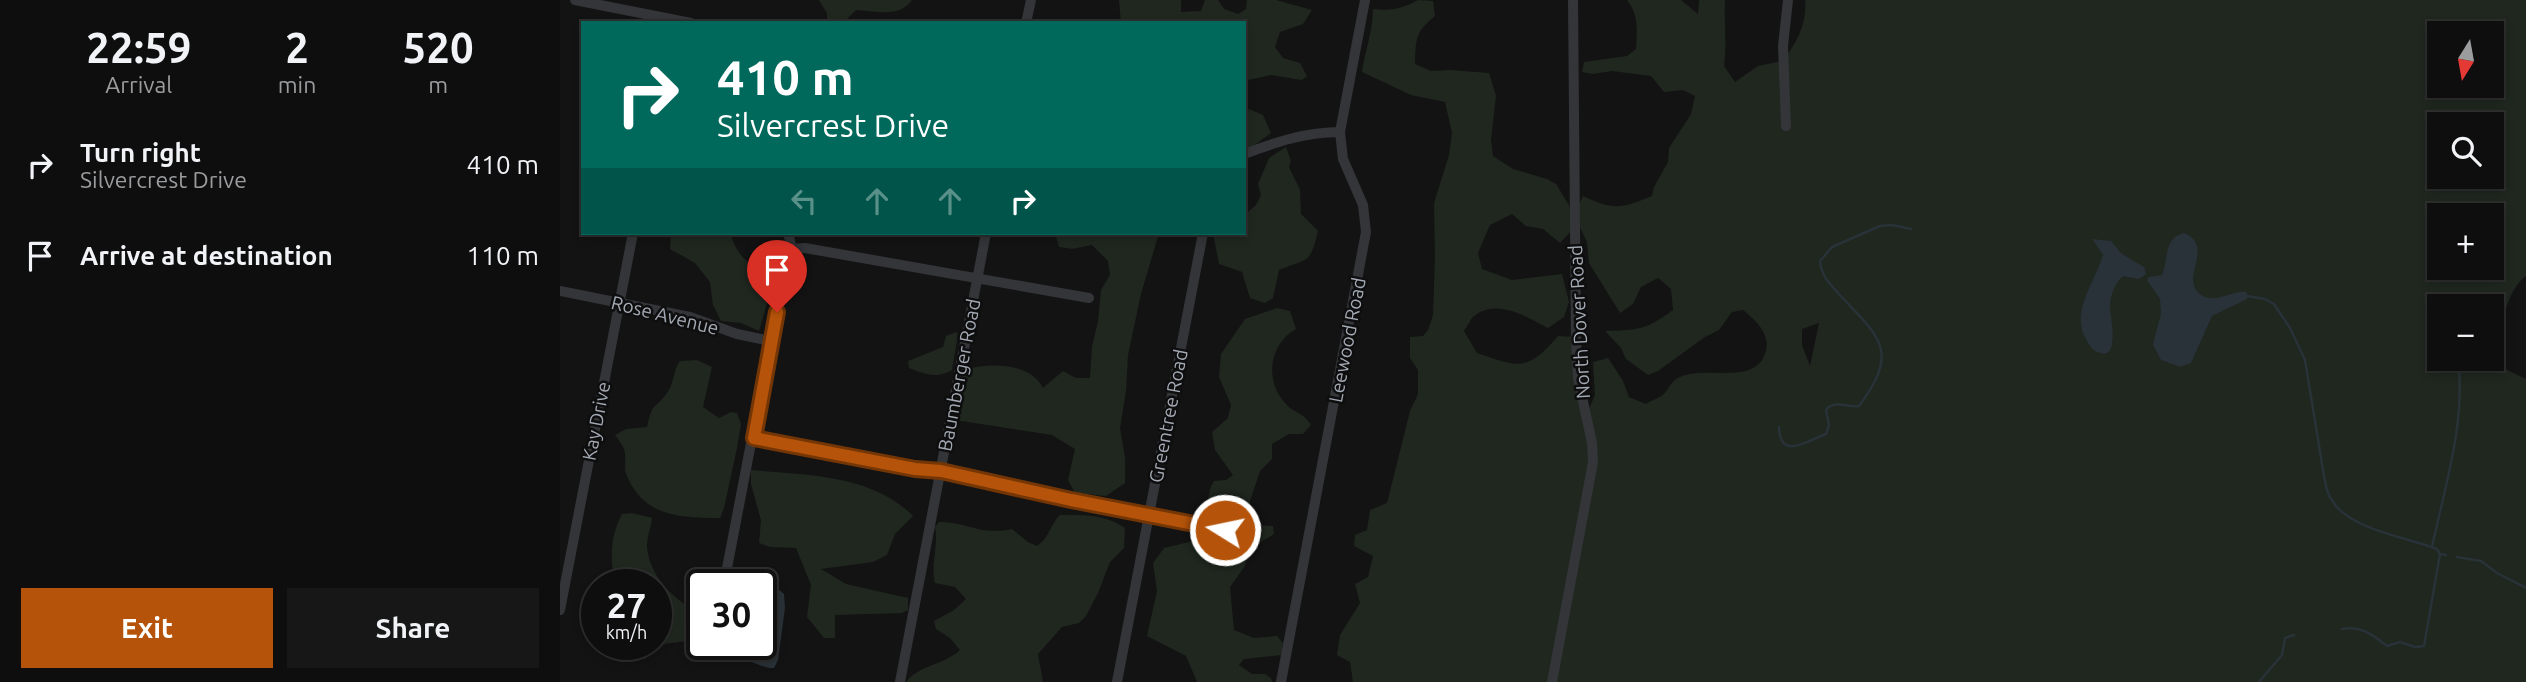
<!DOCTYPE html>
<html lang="en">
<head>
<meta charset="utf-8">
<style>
	:root { --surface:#0e0e0f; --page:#171718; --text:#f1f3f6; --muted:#9b9c9e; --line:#2e2e2f; --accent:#b45309 }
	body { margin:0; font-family:Ubuntu,sans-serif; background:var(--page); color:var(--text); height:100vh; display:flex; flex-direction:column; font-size:26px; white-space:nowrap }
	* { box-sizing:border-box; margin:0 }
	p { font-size:23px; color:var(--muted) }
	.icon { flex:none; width:38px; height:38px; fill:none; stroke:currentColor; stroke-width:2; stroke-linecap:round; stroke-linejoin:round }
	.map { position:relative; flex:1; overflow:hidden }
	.details { display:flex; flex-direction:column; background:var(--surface); width:560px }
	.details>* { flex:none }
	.banner { position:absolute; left:21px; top:21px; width:665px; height:214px; border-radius:0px; box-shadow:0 4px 10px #0003,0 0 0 2px var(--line); background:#00695c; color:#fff; overflow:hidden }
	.needle { width:46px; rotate:191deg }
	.fabs { position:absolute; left:1867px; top:21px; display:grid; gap:14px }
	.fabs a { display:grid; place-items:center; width:77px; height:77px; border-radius:0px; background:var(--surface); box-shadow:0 4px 10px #0003,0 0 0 2px var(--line); font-size:35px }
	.speed { position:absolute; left:21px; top:569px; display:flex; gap:14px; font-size:35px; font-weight:700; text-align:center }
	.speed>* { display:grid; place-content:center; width:91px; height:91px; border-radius:50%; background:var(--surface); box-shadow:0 4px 10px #0003,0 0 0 2px var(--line); line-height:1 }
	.speed small { font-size:18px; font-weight:400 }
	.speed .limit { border:4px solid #111; border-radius:10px; background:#fff; color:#111 }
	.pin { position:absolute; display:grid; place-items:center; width:60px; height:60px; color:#fff; margin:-72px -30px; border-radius:50% 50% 50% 0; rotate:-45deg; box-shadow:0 0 7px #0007 }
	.pin .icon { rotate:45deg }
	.me { position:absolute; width:77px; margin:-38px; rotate:280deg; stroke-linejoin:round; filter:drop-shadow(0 0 5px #0008) }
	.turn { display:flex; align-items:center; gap:24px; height:147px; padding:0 21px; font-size:32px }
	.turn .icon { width:91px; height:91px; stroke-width:2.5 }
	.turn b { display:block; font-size:49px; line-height:60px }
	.lanes { display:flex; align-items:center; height:66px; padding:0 21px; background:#0003; justify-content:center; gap:35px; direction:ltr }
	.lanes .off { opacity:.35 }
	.eta { display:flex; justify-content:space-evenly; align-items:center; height:119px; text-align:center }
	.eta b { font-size:42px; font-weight:700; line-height:49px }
	.primary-button { display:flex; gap:14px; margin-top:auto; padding:14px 21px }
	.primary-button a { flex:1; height:80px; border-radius:0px; background:var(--accent); color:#fff; font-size:28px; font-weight:700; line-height:80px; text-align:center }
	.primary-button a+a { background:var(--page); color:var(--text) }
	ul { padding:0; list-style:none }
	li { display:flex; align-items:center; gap:21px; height:91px; padding:0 21px }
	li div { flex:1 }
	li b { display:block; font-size:26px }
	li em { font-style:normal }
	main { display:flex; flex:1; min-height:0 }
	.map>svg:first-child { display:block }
	.green { fill:#1f271f; fill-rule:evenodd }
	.water { fill:#293238 }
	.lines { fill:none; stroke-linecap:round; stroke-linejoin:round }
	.stream { stroke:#293238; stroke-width:2.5 }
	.street { stroke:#343539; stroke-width:10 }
	.route-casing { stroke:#753606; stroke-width:18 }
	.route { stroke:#b45309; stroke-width:12 }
	.labels { text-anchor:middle; stroke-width:5; stroke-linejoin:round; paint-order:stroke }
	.street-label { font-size:19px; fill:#a4aab4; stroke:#0e0e0f }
</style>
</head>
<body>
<main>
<section class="details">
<div class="eta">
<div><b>22:59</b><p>Arrival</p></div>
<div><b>2</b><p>min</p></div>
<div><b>520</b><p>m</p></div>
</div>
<ul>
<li><svg class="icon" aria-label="right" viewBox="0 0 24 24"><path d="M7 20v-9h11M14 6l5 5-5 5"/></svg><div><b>Turn right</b><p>Silvercrest Drive</p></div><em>410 m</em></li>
<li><svg class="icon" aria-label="arrive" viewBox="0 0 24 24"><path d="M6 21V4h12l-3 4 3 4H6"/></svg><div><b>Arrive at destination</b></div><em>110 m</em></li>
</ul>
<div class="primary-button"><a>Exit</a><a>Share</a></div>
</section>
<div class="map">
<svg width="1966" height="682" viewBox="0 0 1966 682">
	<rect width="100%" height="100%" fill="#131314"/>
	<path class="green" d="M259 0H352C340 18 315 11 296 10L283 23H267V13Z
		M559 0H621V12L641 11 645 0H658L664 9 678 14 686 9 687 0H716L752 10 743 24 720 32 715 47 723 58 740 63 747 76 742 80 711 75 688 80 684 89V23H561Z
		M858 0 873 1 875 16C855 32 856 39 855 64L871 71 890 70 929 73 936 96 931 140 933 156 953 169 987 179 996 184 1009 205 1014 228 1000 243 983 229 966 226 952 214 930 225 918 253 922 269 952 280 1002 274 1009 302 1004 317 988 328C967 317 936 297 913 317 910 320 907 327 904 331L917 353C959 367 966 373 998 336L1016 337 1026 416 1035 395 1033 362 1048 358 1063 381 1069 397 1086 404C1092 400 1100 398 1105 393 1110 387 1111 381 1120 377 1146 365 1198 387 1206 350 1210 333 1195 320 1183 310L1172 312 1159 330 1145 337 1098 371 1088 375 1066 359 1061 348 1045 331C1078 330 1086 330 1113 310L1111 289 1098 278 1081 287 1073 304 1060 313 1029 263 1027 242 1014 215 1023 196C1053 210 1061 209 1092 196L1094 187 1108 162 1109 148 1131 114 1135 96 1123 90 1104 92 1091 76 1052 71 1033 74 1022 72 1024 62 1067 56 1076 49C1077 31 1079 15 1067 0H1121L1138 14 1139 0H1165C1164 22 1167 44 1164 66L1175 82 1198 66 1223 61C1237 42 1247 24 1245 0H1966V276C1944 291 1934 347 1947 370L1966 379V682H793L790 662 777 655 780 635 800 603 795 584 808 577 813 556 794 546 795 535 807 530 810 510 827 503 850 411 858 394V370L850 358V337L863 336 868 330 873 315 875 258 874 203 889 155 892 133 885 102 851 95 802 72C805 51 813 30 813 9 830 11 842 9 858 0ZM1880 33H1932V86H1880ZM1880 124H1932V177H1880ZM1880 215H1932V268H1880ZM1880 306H1932V359H1880ZM1259 323 1250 366 1242 345V329Z
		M684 107 703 115 711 133 692 147 684 148Z
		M726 147 731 161 729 167 740 190 741 214 758 231C750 265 748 258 719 270L713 298 705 303 690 298 682 272 659 264 653 233H684V211L688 212 696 205 701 195 698 184 709 158Z
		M111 233H170C179 259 189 266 215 275L199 331 181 323 161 321 153 305 150 282 135 263 110 249Z
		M495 233H599L581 294 568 355 566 391 560 428 565 457V483L546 496 515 493 508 480 515 449 492 435 395 420 403 386V370C428 363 469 361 483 388L503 371 516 378H530L532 347 538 321 541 290 550 275 548 261 532 245 512 249 499 247Z
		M717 308 730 311 736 329C709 344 704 381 726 404 735 414 742 411 751 425L743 434H729L712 444V459L700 471 684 519 694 525 713 526 714 534 689 549 685 566 670 587 674 630 694 638 717 636 723 643 721 655 684 659 679 665 692 674H705L711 678 712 682H637L626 656 587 636 597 591 593 563 604 548 654 536C649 519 644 497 654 481L666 480 673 475 655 450 652 432 668 418 671 405 659 377 661 354 685 319Z
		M396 332 398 334 392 370C377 379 364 374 349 368L348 361 383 347 386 336Z
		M137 360 152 367 143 407 159 418 171 412 177 413 181 424 177 448 164 508 160 518C121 518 84 517 67 476 63 468 67 458 64 449 62 444 58 439 55 435L66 429 87 427C93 400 94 411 107 393 114 384 113 370 120 361Z
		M191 470C245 475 312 474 353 516L335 534 327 555 313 562 261 569 286 584 348 598V610L342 613 275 615V638H264L247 617 251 585 236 548 210 547 199 543 201 520 191 484Z
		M72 513 92 518C91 527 87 537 87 546 89 578 116 601 142 615V635L127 641 96 645 74 659 58 652 52 644H96V584H67L53 572C50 552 52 533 62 514Z
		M500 515C525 515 544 514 565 528L564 548 550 562 538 593 526 616 519 623 502 627 478 654 483 682H346C359 665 384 665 400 650L390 638 376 629 374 621 394 610 406 599 395 587 375 583C370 563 379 547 375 527L379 522C409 522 419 536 452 529L468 542 477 546C490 537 489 526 500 515Z"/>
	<path class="water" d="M1624 233C1654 245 1623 275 1637 291 1652 308 1671 289 1687 292V299L1652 316 1631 363 1620 367 1601 360 1593 345 1601 313 1600 299 1587 280 1589 277 1602 275C1609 259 1603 238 1624 233Z
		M1532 239 1551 241 1562 254 1584 267 1586 274 1579 279 1563 276C1555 283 1551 294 1550 304 1549 312 1562 363 1538 352 1533 351 1529 345 1527 341 1509 314 1535 282 1543 255Z
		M217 588 224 594 225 608 218 660 214 668C205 669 186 660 178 654V644H201V612Z"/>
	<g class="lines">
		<path class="stream" d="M1687 296 1705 299 1714 304 1730 328 1745 360 1764 476C1766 486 1767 494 1773 502 1790 529 1848 538 1877 549L1880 554 1886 555
			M1219 427C1220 461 1247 441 1266 434L1269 425 1266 410C1275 399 1287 408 1299 406 1341 350 1319 337 1278 293 1269 283 1261 275 1260 261L1272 247 1320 226 1332 225 1351 229
			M1872 547C1885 486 1906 422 1898 359
			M1897 557 1921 561 1937 573 1966 588
			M1782 629C1801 625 1813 635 1827 646L1840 642 1855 647 1864 646 1880 554
			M1699 682 1722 655 1725 638 1734 635"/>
		<path class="street" d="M15 0 131 23
			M466 23 471 0
			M1226 126 1223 46 1228 0
			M684 154C716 142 746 132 780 132
			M232 249 245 248 529 298
			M0 291 130 317 177 334 210 341
			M193 438 355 469 381 471 511 500 665 530
			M167 568 222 282 228 254 232 249 228 233
			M0 610 73 233
			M340 682 426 233
			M557 682 643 233
			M721 682 806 232 803 205 783 159 780 132 805 0
			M992 682 1033 462 1032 443 1018 378 1016 340 1013 0"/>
	</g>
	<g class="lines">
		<g class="route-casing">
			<path id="route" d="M217 312 194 438 355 469 381 471 511 500 665 530"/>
		</g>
		<use href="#route" class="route"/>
	</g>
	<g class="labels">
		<g class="street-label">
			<text transform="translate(105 315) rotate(14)" y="7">Rose Avenue</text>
			<text transform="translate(1019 322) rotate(-93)" y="7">North Dover Road</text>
			<text transform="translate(787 340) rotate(-79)" y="7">Leewood Road</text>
			<text transform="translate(399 375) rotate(-79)" y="7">Baumberger Road</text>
			<text transform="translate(608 416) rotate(-79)" y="7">Greentree Road</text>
			<text transform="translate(36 421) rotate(-79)" y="7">Kay Drive</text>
		</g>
	</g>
</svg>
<div class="fabs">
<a><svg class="needle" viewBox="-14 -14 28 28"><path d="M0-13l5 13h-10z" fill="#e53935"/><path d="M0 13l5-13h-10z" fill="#9b9c9e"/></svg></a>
<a><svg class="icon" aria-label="search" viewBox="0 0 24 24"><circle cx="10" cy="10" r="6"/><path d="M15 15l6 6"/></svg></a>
<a>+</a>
<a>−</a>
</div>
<div class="speed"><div>27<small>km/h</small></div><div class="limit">30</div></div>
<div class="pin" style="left:217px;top:312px;background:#d93025"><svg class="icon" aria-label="arrive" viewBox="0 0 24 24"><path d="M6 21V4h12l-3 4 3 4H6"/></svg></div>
<svg class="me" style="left:665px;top:530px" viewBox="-20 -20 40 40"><circle r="17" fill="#b45309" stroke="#fff" stroke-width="3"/><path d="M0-11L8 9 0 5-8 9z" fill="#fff"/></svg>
<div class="banner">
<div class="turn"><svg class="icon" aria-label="right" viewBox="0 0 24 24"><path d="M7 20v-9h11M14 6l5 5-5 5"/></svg><div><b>410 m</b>Silvercrest Drive</div></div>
<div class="lanes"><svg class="icon off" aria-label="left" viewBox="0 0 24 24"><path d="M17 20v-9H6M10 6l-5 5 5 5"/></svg><svg class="icon off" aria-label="ahead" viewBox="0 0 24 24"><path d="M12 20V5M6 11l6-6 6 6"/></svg><svg class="icon off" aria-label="ahead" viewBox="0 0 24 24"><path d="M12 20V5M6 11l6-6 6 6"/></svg><svg class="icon" aria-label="right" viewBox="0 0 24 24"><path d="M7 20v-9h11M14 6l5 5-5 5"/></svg></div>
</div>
</div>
</main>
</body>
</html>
